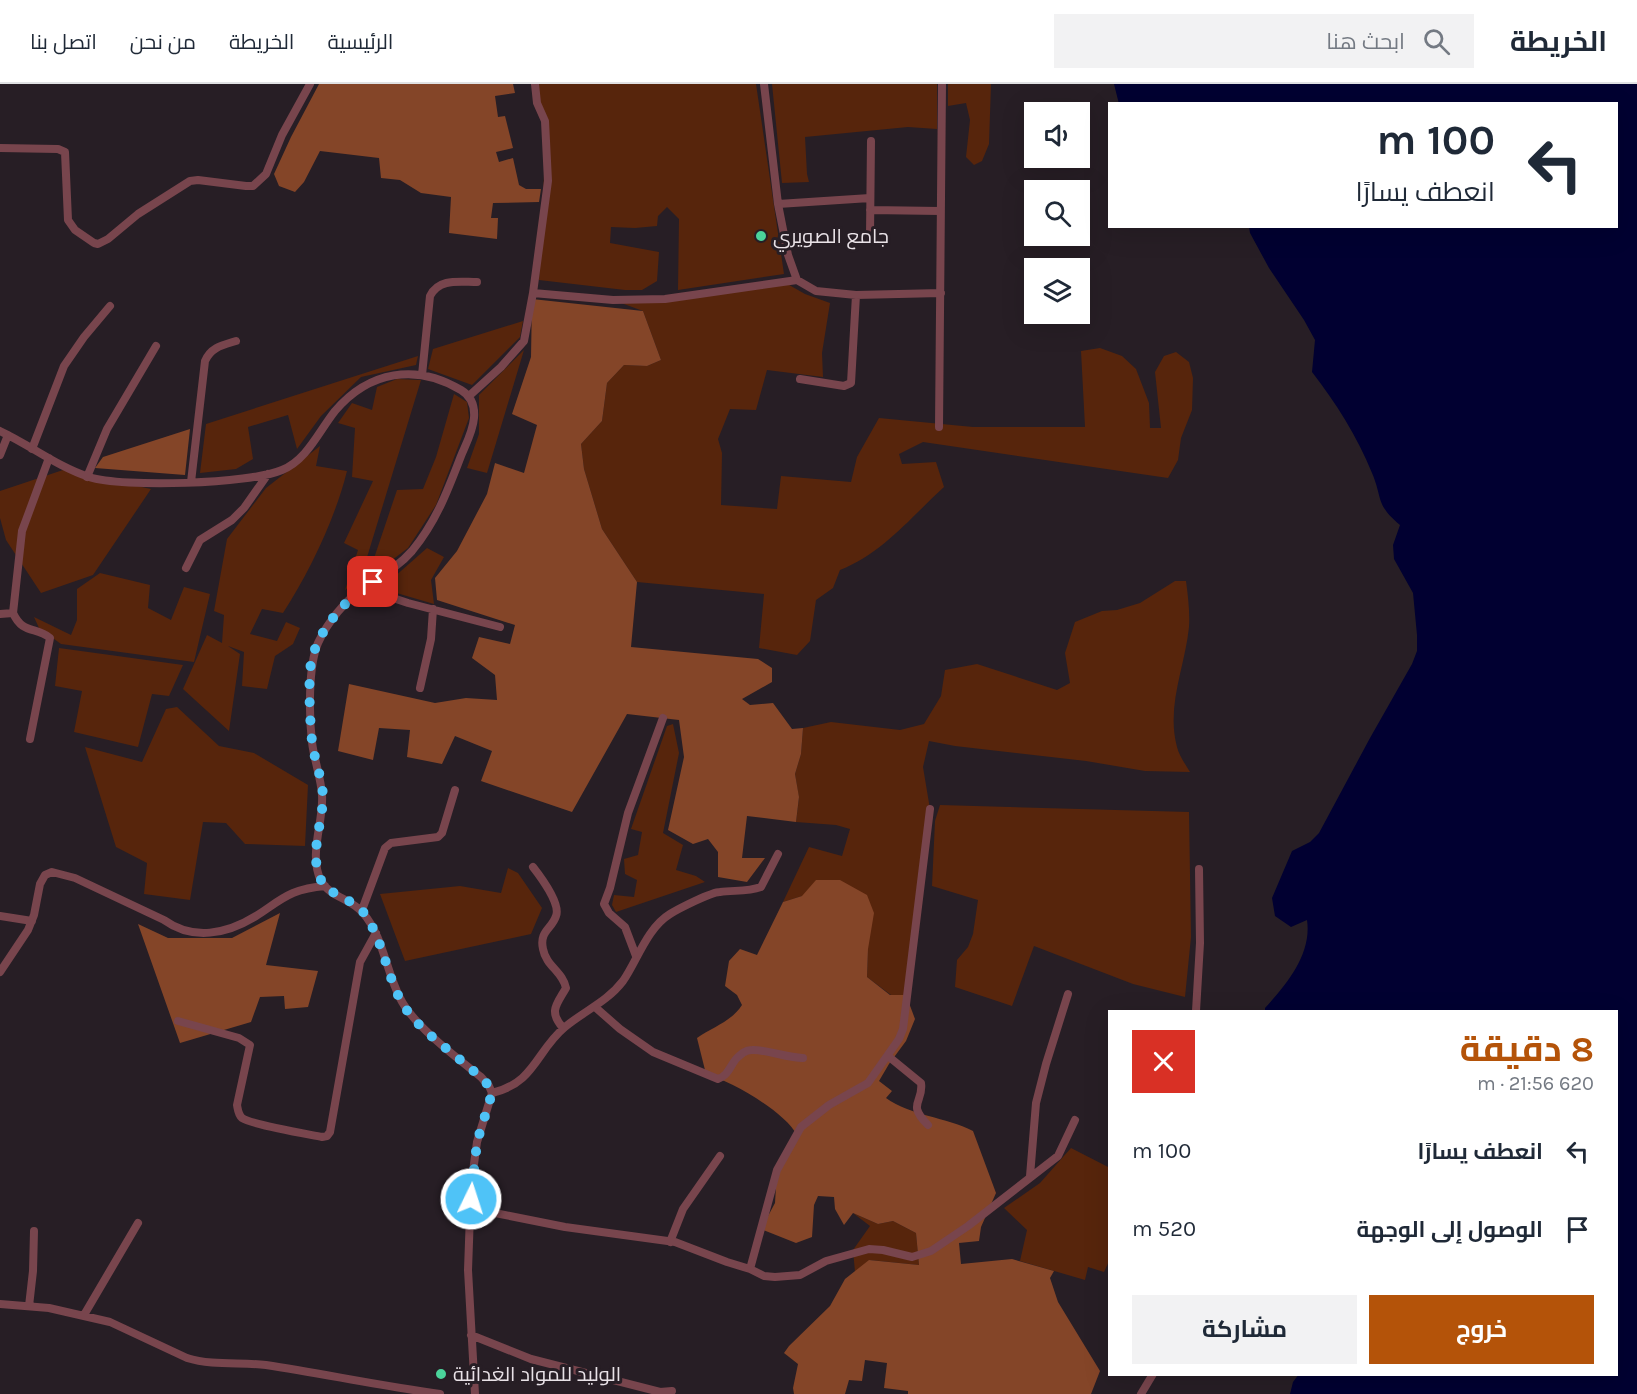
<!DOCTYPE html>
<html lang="ar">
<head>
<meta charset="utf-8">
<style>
	:root { --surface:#fff; --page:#f2f2f3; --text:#1f2937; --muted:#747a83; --line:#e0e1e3; --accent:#b45309 }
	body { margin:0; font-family:Karla,Cairo,sans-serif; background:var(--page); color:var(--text); direction:rtl; height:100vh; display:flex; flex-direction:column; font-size:22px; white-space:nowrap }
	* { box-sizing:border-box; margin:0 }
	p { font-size:20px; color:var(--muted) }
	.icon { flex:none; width:33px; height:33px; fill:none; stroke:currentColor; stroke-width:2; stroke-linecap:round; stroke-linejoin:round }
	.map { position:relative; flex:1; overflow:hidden; direction:ltr }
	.panel { position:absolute; left:1108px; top:926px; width:510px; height:366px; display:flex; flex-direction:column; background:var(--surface); border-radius:0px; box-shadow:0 6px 24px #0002; direction:rtl }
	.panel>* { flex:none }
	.top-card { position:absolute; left:1108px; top:18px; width:510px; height:126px; border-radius:0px; box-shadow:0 6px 24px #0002; direction:rtl; background:#fff; color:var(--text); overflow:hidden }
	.tools { position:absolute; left:1024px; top:18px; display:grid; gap:12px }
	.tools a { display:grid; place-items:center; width:66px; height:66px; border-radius:0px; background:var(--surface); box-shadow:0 6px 24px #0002; font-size:30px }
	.pin { position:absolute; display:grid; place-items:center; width:51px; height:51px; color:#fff; margin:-26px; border-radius:12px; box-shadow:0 3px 9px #0006 }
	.me { position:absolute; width:66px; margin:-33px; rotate:4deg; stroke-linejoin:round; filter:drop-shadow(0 0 4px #0008) }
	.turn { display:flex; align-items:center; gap:21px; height:126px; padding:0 24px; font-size:27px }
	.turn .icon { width:78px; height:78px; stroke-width:2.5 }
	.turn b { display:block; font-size:42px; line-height:51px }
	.round { display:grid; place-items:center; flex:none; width:63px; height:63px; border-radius:0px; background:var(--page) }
	.overview { display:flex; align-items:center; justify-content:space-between; height:102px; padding:0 24px }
	h1 { font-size:36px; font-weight:700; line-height:45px; color:var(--accent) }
	.primary-button { display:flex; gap:12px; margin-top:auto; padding:12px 24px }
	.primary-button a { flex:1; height:69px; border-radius:0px; background:var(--accent); color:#fff; font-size:24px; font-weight:700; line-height:69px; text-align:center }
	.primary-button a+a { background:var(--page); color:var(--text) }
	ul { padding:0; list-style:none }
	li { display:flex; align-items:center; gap:18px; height:78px; padding:0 24px }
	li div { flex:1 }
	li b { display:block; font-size:22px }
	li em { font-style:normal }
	header { display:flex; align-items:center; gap:36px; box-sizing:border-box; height:84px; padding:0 30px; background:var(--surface); border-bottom:2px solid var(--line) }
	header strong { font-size:28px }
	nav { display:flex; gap:33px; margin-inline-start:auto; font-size:21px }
	.search { width:420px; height:54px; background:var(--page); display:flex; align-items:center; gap:15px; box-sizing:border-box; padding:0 21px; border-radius:0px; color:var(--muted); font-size:22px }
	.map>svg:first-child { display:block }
	.green { fill:#57250c }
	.forest { fill:#844528 }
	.water { fill:#010031 }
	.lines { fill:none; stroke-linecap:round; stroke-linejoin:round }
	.street { stroke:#78454d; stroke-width:8 }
	.route { stroke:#4fc3f7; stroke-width:10; stroke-dasharray:0 18 }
	.poi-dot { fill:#4bd49b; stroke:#271e25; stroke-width:2 }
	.labels { text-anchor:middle; stroke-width:6; stroke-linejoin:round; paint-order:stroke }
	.poi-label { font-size:20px; fill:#e9e2e7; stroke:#271e25; text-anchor:start }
</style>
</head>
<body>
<header>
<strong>الخريطة</strong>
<div class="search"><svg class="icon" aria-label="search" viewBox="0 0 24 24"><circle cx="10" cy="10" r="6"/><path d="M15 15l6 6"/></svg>ابحث هنا</div>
<nav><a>الرئيسية</a><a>الخريطة</a><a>من نحن</a><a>اتصل بنا</a></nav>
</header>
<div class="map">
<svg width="1637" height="1310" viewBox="0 0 1637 1310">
	<rect width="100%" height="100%" fill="#271e25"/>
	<path class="green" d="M535 0H756L784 190 678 206 679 135 667 123 658 132 657 142 635 144 611 143 610 159 659 168 657 197 642 206H625L539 196 546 49Z
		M772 0H937V45L908 43 805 53 807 90 809 98 782 99Z
		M948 0H991L989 60 982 77 974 81 966 73 970 36 966 19 948 22Z
		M784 198 805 210 830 219 822 269 823 293 767 286 756 326 730 325 718 355 722 369 721 421 777 425 781 392 851 398 857 373 879 334 973 343H1085L1081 267 1100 264 1122 272 1136 285 1149 319 1150 344H1161L1155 288 1164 272 1176 268 1189 278 1193 294 1192 326 1181 354 1178 376 1168 394 923 358 899 370 902 380 936 378 944 403C911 433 883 469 840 486L833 504 816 516 810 557 797 571 759 564 764 510 637 498 602 445 584 385 581 360 602 337 607 299 624 281 647 282 661 276 643 227 613 216 665 215Z
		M523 237 520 253 472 301 428 285 433 265Z
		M524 266 487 389 467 384 479 350V311Z
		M418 272 416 281 361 293 321 332 297 365 288 331 248 343 253 375 236 385 200 389 206 340Z
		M397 295 421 296 361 493 345 506 358 466 344 459 373 397 352 393 355 344 338 339 352 319 372 326 377 303Z
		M454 310 467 318 469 334 436 421 408 464 367 495 397 406 423 405 436 373Z
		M320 362 316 382 347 387C335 435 310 487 283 529L262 525 250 550 277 557 286 538 300 544 293 560 275 572 267 605 242 602 244 568 228 562 240 570 229 647 183 605 207 551 222 559 224 531 214 527 227 455 266 404Z
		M63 386 151 405 93 491 41 509 6 456 0 434V407Z
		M427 464 444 473 431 496 434 520 376 503 393 494Z
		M100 489 150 501 148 524 171 536 184 503 210 510 194 578 61 560 39 544 34 533 71 551 77 536V505Z
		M1175 497H1186C1188 512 1190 528 1189 543 1185 583 1166 622 1177 663 1179 671 1185 680 1190 688L1145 687 1086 677 955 662 929 657 923 683 930 725 906 911H891L867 893 868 865 802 812 783 818 809 763 842 772 850 745 836 741 796 738 799 714 795 690 801 670 803 644 831 638 900 646 924 640 941 612 945 586 977 580 1057 606 1070 599 1065 569 1075 538 1102 527 1117 526 1140 519Z
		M59 564 183 581 169 612 152 610 138 663 74 648 82 607 55 602Z
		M177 623 219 662 254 669 308 701 305 762 245 760 226 739 203 738 190 816 144 810 147 779 116 763 85 663 142 678 166 625Z
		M673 640 679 669 663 749 683 761 676 786 696 792 705 798 616 828 612 821 614 811 634 813 637 796 625 790 624 775 638 771 642 748 631 745 667 642Z
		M940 721 1189 728 1191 853 1185 913 1133 900 1034 862 1012 922 955 903 957 876 968 863 973 850 978 816 932 802 935 737Z
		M508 784 518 789 542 824 531 850 405 877 380 810 460 802 501 809Z
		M1071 1064 1110 1084V1175L1104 1188 1088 1183 1085 1196 1020 1177 1027 1146 1004 1124 1040 1099Z
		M853 1129 878 1140 893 1137 916 1149 919 1181 870 1176 855 1188 853 1166 870 1142Z"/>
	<path class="forest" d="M319 0H513L515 9 495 12 498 33 505 32 513 64 496 68 499 78 513 74 519 101 526 105H541L539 118 493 119 491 134H498L497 155 449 149 451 113 421 109 400 96 381 94 379 74 320 67 304 98 295 108 279 102 274 90 291 53Z
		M532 215 643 227 661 276 647 282 624 281 607 299 602 337 581 360 584 385 602 445 637 498 631 563 758 575 772 584V598L742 615 750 621 773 619 792 645 803 644 801 670 795 690 799 713 796 738 747 732 742 774H765L747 798 718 793V768L708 755 693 760 668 746 684 673 679 636 627 630 572 728 481 697 492 667 455 652 442 680 407 673 410 646 379 644 373 676 338 667 349 600 435 619 466 614 497 616 495 591 472 574 479 553 510 560 515 541 437 516 435 494 457 467 487 410 495 379 524 389 537 341 512 330 531 273Z
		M190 345 185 391 95 384 103 373Z
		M816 796H840L867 811 874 829 868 865 867 893 890 911H906L915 935 906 957 889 980 879 997 892 1007 886 1014C911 1032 946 1033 973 1047L996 1109 981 1143 979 1157 959 1159 961 1180 1012 1175 1054 1187 1050 1194 1058 1218 1100 1287 1091 1310H908V1307L884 1304 887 1279 865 1276 862 1297 849 1296 845 1310H794L793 1304 798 1280 784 1269 789 1262 830 1222 845 1195 869 1176 919 1181 916 1149 893 1137 878 1140 853 1129 844 1141 835 1125 834 1113 818 1112 814 1121 812 1153 796 1159 761 1145 775 1119 777 1086 797 1051C784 1027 731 997 706 990L697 954C713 943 732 937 742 921L737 911 725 902 729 877 740 865 757 871 783 818 802 812Z
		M280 829 266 881 318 887 308 923 285 925 284 912 260 913 251 938 180 959 138 840 168 854H232Z"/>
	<path class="water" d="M1114 0H1637V1310H1290L1293 1298 1299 1290H1617V927H1265V924C1287 900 1312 870 1307 836L1291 843 1275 832 1272 814 1292 767 1310 758 1319 749 1370 654 1412 580 1417 567V551L1413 509 1394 475 1393 461 1400 441C1375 420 1383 415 1372 389 1357 352 1336 319 1312 288L1315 256 1304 236 1269 184 1250 149 1249 143 1617 142V20H1119Z"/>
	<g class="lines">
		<path class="street" d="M764 0 778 120 788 171 797 196 816 207 856 211 941 209
			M0 64 58 65 65 68 68 136 75 146 94 159 98 160 108 155 138 130 190 97 198 96 246 102H253L266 90 282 51 310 0
			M778 120 870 114
			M870 126 940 127
			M870 151 871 57
			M533 209 613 216 665 215 797 196
			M422 291 430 212C439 194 459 198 477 198
			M800 295 844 302 851 299 856 211
			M469 312 501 283 524 257 533 209 548 97 545 37 537 19 535 0
			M939 343 942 0
			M0 347C30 361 58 383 89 393 123 404 249 400 282 386 307 376 319 347 335 327 369 287 416 279 461 306 471 312 475 322 474 334 473 347 466 360 461 372 448 406 436 438 412 467 398 483 382 491 365 503 346 515 327 539 318 559 308 582 309 633 312 658 314 676 321 693 322 711 324 738 308 770 321 797 330 813 352 815 363 829 383 852 386 887 400 914 413 941 457 974 481 993L489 1002 492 1009 477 1058 471 1102 468 1186 475 1310
			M32 365 64 282 84 253 110 222
			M0 371 8 351
			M87 393 107 345 156 262
			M191 398 205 277C211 263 223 261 236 257
			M186 484 200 456 232 436 244 424 268 390
			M363 504 408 519 500 543
			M0 530 13 529
			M420 604 431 555 433 525
			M30 655 50 554C36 542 23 551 13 529L22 447 49 374
			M533 783C540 792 561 820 556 832 552 845 539 847 543 865 546 882 563 888 566 904 557 920 548 927 563 944
			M362 826 385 764 391 759 438 753 442 749 455 706
			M0 832 32 837
			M636 872 625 843 609 829 604 820 610 804 628 729 663 634
			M0 888 28 846 34 831 40 800 45 791 52 788 75 794 164 836C193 857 227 850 256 832 269 824 279 815 293 809 303 805 313 803 325 802
			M595 923 620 945 653 968 718 995C728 992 730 982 736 975 741 970 745 966 752 966 764 965 788 974 803 974
			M1196 927 1200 859 1199 785
			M178 937 239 954 250 961 237 1021C238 1026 238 1030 242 1034 252 1041 307 1050 322 1053L327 1052 330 1048 360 878 376 849
			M888 972 921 999C924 1019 906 1019 928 1041
			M492 1009C535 999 536 967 565 943 584 927 607 918 623 897 637 877 647 844 670 830 678 825 711 808 720 808 734 806 747 808 761 803L778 770
			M1030 1092 1036 1019 1046 980 1068 910
			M471 1129 490 1128 565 1143 675 1158 727 1178 750 1185 764 1192 775 1193 800 1191 826 1177 869 1165 883 1166 912 1173 931 1167 968 1142 1058 1072 1075 1036
			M670 1158 683 1125 720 1072
			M750 1185 777 1086 801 1043 829 1021 868 999 899 955 903 945 930 725
			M0 1220 49 1224 110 1238 187 1274C213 1282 240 1278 266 1281 324 1290 382 1302 440 1310
			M29 1222 33 1187 34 1147
			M84 1231 138 1139
			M471 1251 531 1275 660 1308 672 1307
			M1141 1310 1153 1290"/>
	</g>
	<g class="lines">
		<path class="route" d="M373 498C346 514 317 547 311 579 308 597 310 638 312 657 314 676 323 695 323 715 322 740 309 772 321 796 330 813 353 814 364 829 383 856 386 889 401 917 419 950 464 974 489 1002L492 1009 477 1058 471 1115"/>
	</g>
	<g class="poi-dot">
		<circle cx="761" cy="152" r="6"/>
		<circle cx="441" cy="1290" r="6"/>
	</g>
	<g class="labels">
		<g class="poi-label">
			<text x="773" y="159">جامع الصويري</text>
			<text x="453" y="1297">الوليد للمواد الغدائية</text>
		</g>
	</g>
</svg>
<div class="tools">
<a><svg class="icon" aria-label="sound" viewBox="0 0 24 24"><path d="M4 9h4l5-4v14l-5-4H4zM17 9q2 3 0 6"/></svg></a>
<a><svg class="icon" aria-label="search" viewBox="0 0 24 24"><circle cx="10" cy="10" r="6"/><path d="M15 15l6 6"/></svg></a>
<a><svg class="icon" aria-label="layers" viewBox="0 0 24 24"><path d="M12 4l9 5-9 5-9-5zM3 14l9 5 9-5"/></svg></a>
</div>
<div class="pin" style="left:373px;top:498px;background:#d93025"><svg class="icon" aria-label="arrive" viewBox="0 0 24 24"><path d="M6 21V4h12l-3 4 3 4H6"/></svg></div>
<svg class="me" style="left:471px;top:1115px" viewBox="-20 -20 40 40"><circle r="17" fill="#4fc3f7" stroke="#fff" stroke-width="3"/><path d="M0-11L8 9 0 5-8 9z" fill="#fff"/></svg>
<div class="top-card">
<div class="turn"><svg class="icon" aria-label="left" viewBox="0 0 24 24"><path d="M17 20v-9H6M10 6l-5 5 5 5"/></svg><div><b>100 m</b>انعطف يسارًا</div></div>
</div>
<section class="panel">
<div class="overview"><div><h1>8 دقيقة</h1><p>620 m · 21:56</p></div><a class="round" style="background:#d93025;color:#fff"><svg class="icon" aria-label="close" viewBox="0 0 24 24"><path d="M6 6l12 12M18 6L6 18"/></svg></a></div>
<ul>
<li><svg class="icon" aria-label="left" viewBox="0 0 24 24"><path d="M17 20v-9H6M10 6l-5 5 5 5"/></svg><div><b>انعطف يسارًا</b></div><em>100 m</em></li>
<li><svg class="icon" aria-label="arrive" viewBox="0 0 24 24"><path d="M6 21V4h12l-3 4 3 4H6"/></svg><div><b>الوصول إلى الوجهة</b></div><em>520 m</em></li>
</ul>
<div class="primary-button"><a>خروج</a><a>مشاركة</a></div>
</section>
</div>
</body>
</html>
